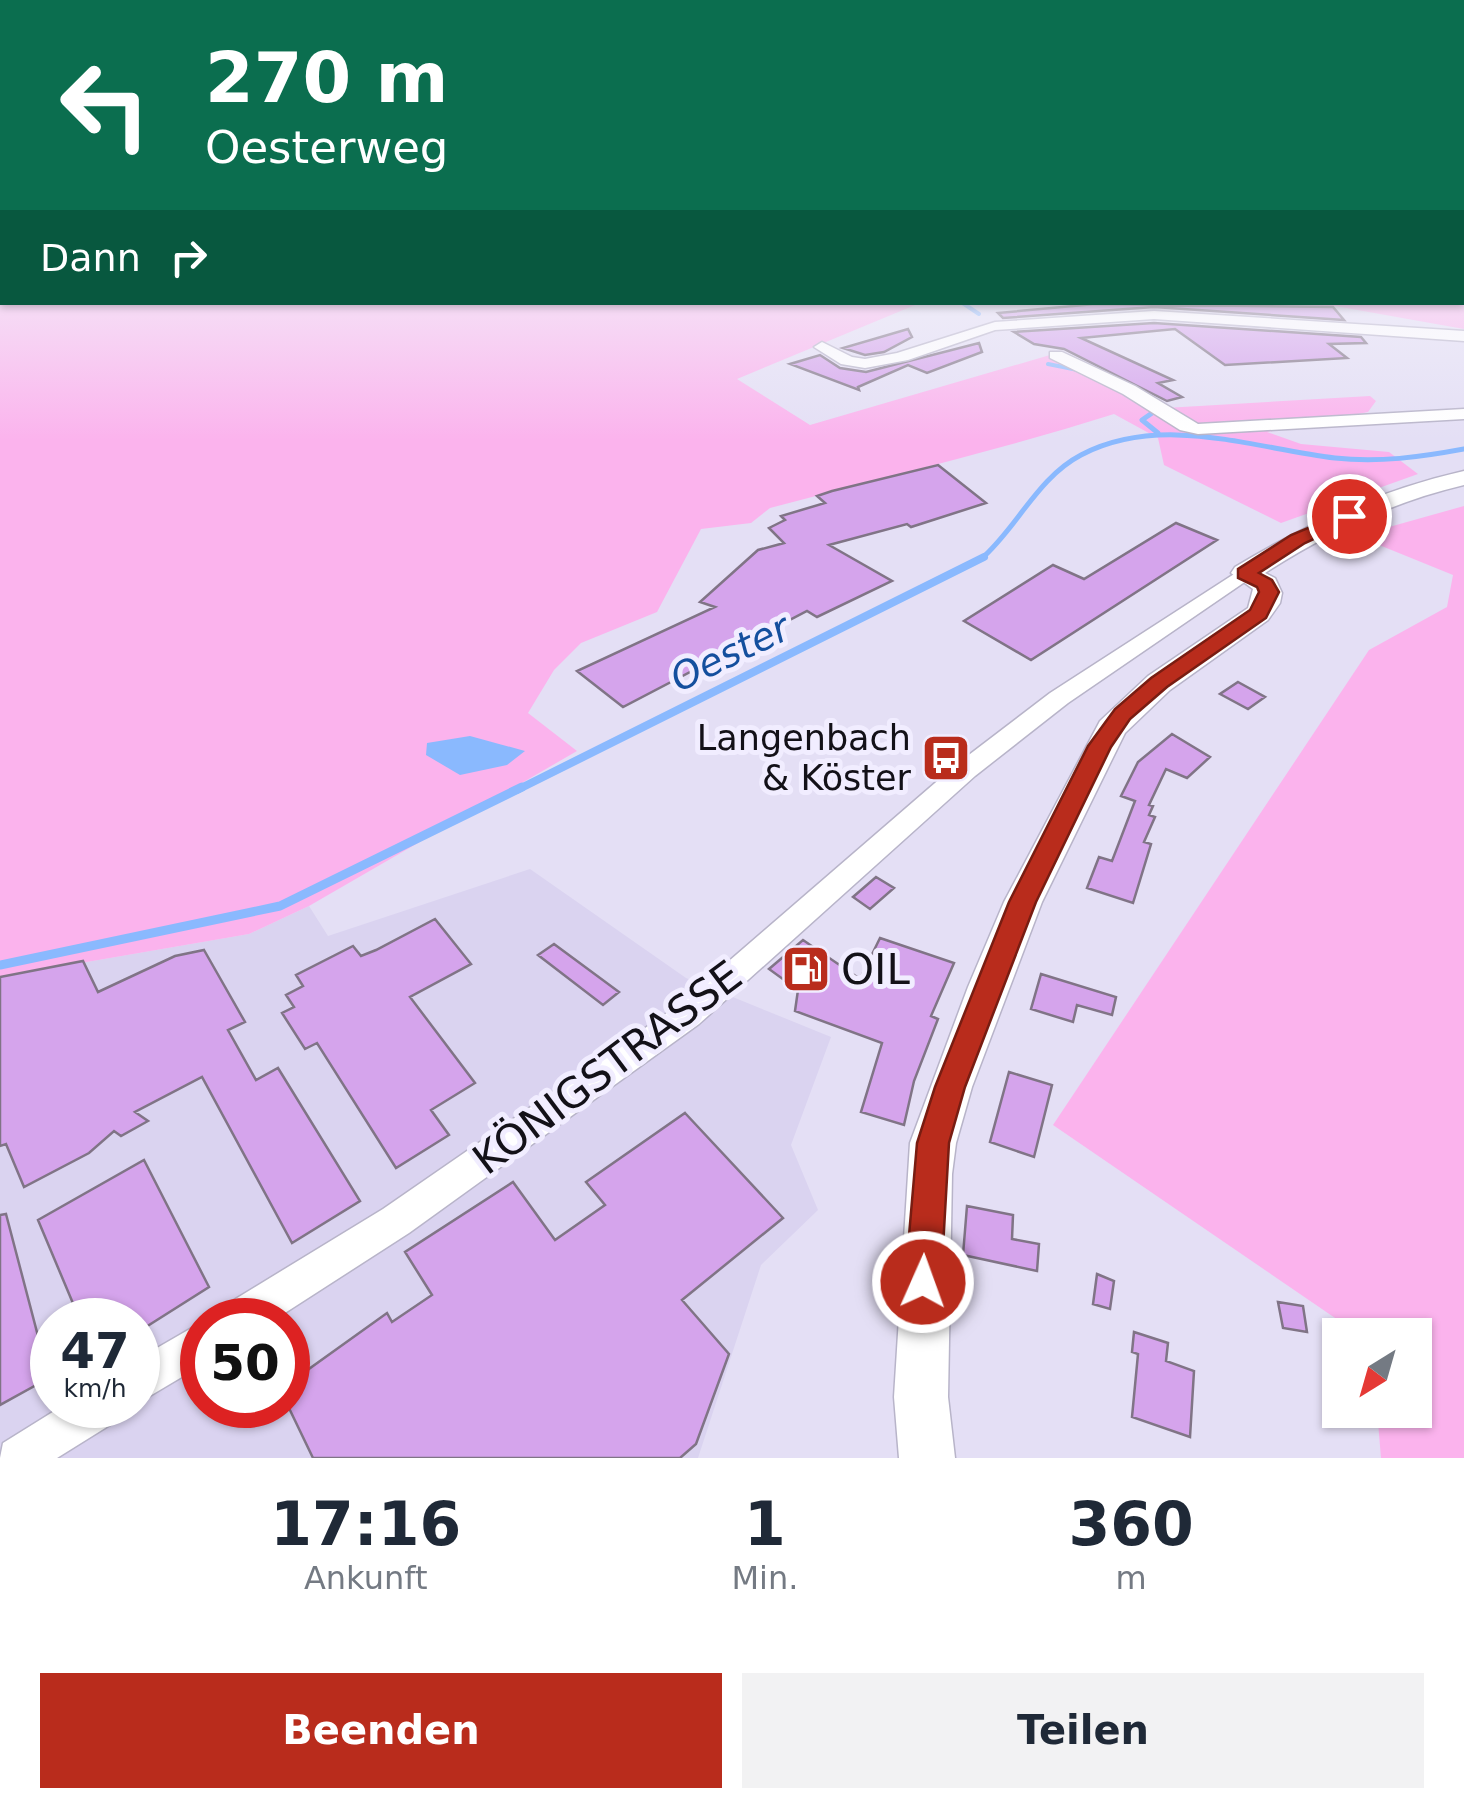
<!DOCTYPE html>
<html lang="de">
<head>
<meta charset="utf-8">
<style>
	:root { --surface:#fff; --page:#f2f2f3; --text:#1f2937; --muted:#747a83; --accent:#b92c1c }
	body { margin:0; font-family:"DejaVu Sans",sans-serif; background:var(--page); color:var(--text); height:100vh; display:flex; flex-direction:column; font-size:38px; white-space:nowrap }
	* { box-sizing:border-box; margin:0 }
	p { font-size:32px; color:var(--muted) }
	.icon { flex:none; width:55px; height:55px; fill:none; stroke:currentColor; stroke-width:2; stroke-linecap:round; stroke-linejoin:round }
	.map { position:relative; height:1458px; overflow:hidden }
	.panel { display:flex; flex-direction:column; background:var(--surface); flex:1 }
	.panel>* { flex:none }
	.hud { position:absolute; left:0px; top:0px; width:1465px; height:305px; box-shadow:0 2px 8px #0004; background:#0b6e4f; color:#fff; overflow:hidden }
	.needle { width:65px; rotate:217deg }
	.fabs { position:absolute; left:1322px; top:1318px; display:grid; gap:20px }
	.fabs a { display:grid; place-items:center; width:110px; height:110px; border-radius:0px; background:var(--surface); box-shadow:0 2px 8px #0004; font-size:50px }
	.speed { position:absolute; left:30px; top:1298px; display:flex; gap:20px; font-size:50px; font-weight:700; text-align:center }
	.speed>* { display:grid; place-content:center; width:130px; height:130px; border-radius:50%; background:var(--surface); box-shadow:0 2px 8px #0004; line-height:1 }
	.speed small { font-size:25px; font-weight:400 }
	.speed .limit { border:15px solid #d22; background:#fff; color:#111 }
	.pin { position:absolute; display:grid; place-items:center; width:85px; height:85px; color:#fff; margin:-42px; border:5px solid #fff; border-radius:50%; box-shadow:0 2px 10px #0007 }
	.me { position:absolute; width:110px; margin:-55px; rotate:2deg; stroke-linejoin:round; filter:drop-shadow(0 0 8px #0008) }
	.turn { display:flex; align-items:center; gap:35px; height:210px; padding:0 40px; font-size:45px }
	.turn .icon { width:130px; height:130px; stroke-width:2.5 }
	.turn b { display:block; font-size:70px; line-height:85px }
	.then { display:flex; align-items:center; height:95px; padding:0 40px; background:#0003; gap:20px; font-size:38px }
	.eta { display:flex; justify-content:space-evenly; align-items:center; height:170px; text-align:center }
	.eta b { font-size:60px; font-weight:700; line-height:70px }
	.button { display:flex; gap:20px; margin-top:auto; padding:20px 40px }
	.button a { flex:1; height:115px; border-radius:0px; background:var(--accent); color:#fff; font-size:40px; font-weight:700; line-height:115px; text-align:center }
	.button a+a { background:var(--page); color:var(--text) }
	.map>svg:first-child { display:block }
	.built { fill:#dad3f0; fill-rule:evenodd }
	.green { fill:#fbb3ed }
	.water { fill:#8ab9fe }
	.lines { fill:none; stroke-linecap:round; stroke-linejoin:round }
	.stream-far3 { stroke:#8ab9fe; stroke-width:4 }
	.stream-far2 { stroke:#8ab9fe; stroke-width:5 }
	.stream-far1 { stroke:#8ab9fe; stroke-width:8 }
	.stream { stroke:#8ab9fe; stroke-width:9 }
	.building { fill:#d5a4ec; stroke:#807486; stroke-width:2.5 }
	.minor-casing { stroke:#b8b4c9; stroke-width:3 }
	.major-casing { stroke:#b8b4c9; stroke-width:3 }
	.minor { fill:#fff; fill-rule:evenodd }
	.major { fill:#fff; fill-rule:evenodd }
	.route { fill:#b92c1c; stroke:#781d12; stroke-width:2.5 }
	.labels { text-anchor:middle; stroke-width:10; stroke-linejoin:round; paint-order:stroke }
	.poi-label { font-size:35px; fill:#131118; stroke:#f1edff; text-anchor:end }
	.water-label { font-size:38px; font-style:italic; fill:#144f9e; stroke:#f1edff }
	.near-poi-label { font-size:42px; fill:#131118; stroke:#f1edff; text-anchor:start }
	.near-street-label { font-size:42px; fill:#131118; stroke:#f1edff }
</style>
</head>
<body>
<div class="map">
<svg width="1464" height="1458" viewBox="0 0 1464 1458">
	<rect width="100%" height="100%" fill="#e4dff5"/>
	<path class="built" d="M530 869 686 978 831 1037 791 1145 818 1210 761 1265 698 1458H0V977L249 934 309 906 328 936ZM52 1320H138V1405H52ZM202 1320H288V1405H202Z"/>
	<path class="green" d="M0 236 2 302 920 303 737 379 810 425 1050 355 1119 390 1148 409 1370 396 1376 401 1368 412 1267 432 1301 444 1389 452 1418 474 1281 523 1164 465 1158 438 1114 414C1000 450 885 477 770 508L751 523 701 529 657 612 581 643 554 670 528 713 577 751 309 906 249 934 0 977Z
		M1464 236V329L1335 306 1235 303 1462 302Z
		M1464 506V1458H1381L1377 1410H1415V1335H1360L1053 1125 1369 650 1447 607 1453 575 1357 536Z"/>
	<path class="water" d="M470 736 525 751 507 765 460 775 426 755 427 743Z"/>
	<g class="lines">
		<path class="stream-far3" d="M961 302 979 314
			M1048 364 1078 370"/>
		<path class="stream-far2" d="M1152 409 1155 411 1142 420 1158 433
			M981 559C1017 528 1037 478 1081 455 1161 413 1252 448 1335 458 1378 463 1421 457 1464 449"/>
		<path class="stream-far1" d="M517 790 984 557"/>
		<path class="stream" d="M0 965 280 906 522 787"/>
	</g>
	<path class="building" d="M1095 304 1333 307 1344 320 1154 307 1003 318 998 313Z
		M1154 323 1361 337 1366 343 1329 344 1347 358 1225 365 1175 329 1081 338 1173 380 1158 383 1182 397 1167 401 1064 349 1034 344 1014 332Z
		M908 329 912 337 884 352 865 355 843 348Z
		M979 343 982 352 927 373 908 365 858 387 859 390 790 364 820 355 840 368 866 372Z
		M938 465 986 503 911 527 907 524 829 545 892 581 817 617 807 611 623 707 577 671 715 607 700 602 758 550 784 543 769 528 785 520 781 516 825 503 817 496 832 491Z
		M1176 523 1217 540 1031 660 964 621 1053 565 1084 579Z
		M1238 682 1265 697 1248 709 1220 694Z
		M1172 734 1210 757 1187 778 1166 769 1149 805 1153 806 1149 815 1155 817 1144 842 1151 844 1133 903 1087 888 1099 857 1112 861 1135 801 1121 796 1138 762Z
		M876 877 894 888 870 909 853 897Z
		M435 919 471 964 410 997 475 1083 431 1110 449 1135 396 1168 317 1043 305 1049 282 1013 294 1007 286 995 303 986 296 975 353 946 361 956 376 950Z
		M880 938 954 963 931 1016 938 1019 914 1081 904 1125 861 1112 882 1043 795 1011 798 990 769 969 803 940 860 979Z
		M554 944 619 992 603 1005 538 955Z
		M204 950 245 1022 228 1030 256 1080 278 1068 360 1201 292 1243 202 1077 135 1112 148 1121 121 1136 114 1131 89 1153 24 1187 6 1144 0 1146V977L83 961 98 992 175 956Z
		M1041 974 1116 997 1112 1015 1077 1005 1073 1022 1031 1009Z
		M1009 1072 1052 1085 1034 1157 990 1142Z
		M685 1113 783 1218 682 1300 729 1354 696 1444 680 1458H313L288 1406V1384L387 1313 392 1322 432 1295 405 1252 513 1182 555 1240 605 1205 586 1182Z
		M144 1160 209 1287 138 1332V1320H80L38 1220Z
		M967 1206 1013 1215 1012 1239 1039 1244 1037 1271 963 1255Z
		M6 1214 49 1378 0 1405V1215Z
		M1097 1274 1114 1281 1110 1309 1093 1304Z
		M1278 1302 1303 1306 1307 1332 1283 1328Z
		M1134 1332 1168 1343 1166 1361 1194 1371 1190 1437 1132 1417 1138 1354 1132 1352Z"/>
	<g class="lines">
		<g class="minor-casing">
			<path id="minor" d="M1154 311 1464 331V341L1154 319 995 330 908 360 865 368 841 364 814 347 822 342 852 357 865 359 897 353 995 322Z
				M1050 352H1062L1135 386 1198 424 1464 409V419L1198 434 1180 430 1123 394 1050 358Z
				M1245 567 1256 573 1252 577 1068 703 975 776 699 1024 409 1233 274 1320H218L224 1306 383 1209 677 1006 957 764 1050 693Z
				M202 1322V1365L138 1403V1359Z
				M64 1405H124L118 1420 57 1458H0L3 1443Z"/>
		</g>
		<g class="major-casing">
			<path id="major" d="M1464 471V485C1392 502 1327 533 1265 573L1275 578 1282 593 1280 603 1268 620 1170 690 1125 733 1042 902 972 1087 956 1143 952 1174 948 1397 955 1458H899L894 1397 910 1143 968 987 1004 902 1100 721 1148 676 1248 608 1253 589 1231 573 1235 567C1308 523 1381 490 1464 471Z"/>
		</g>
		<use href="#minor" class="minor"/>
		<use href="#major" class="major"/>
	</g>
	<linearGradient id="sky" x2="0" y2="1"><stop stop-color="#82b6f1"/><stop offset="0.54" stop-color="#f3f1fa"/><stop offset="1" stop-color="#f3f1fa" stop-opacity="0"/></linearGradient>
	<rect width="1464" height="440" fill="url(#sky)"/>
	<path class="route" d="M1349 511 1358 516 1355 520 1305 543 1259 573 1272 580 1279 592 1266 618 1167 687 1130 719 1111 747 1036 902 965 1087 949 1143 941 1282 935 1294 923 1299 911 1294 905 1282 917 1143 935 1087 1009 902 1088 746 1115 709 1151 678 1250 610 1259 592 1257 587 1238 578V569L1291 535Z"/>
	<defs>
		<g id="bus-square" transform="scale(2.5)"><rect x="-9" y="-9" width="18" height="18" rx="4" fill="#b92c1c" stroke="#f1edff"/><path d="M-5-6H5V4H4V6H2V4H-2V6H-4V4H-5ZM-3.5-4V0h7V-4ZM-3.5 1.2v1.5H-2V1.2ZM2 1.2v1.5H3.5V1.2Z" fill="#fff"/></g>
		<g id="fuel-square" transform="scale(2.5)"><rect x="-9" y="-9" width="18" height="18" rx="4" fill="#b92c1c" stroke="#f1edff"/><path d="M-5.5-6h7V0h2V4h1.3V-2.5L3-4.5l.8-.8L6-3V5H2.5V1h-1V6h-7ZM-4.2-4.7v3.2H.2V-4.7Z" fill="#fff"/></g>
	</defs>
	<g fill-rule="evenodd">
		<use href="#bus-square" x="946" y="758"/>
		<use href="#fuel-square" x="806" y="969"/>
	</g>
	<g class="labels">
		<g class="poi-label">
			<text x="911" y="750">Langenbach<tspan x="911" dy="40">&amp; Köster</tspan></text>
		</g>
		<g class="water-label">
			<text transform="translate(730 653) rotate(-26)" y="13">Oester</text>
		</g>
		<g class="near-poi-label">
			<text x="841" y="984">OIL</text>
		</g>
		<g class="near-street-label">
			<text transform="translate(607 1067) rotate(-37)" y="15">KÖNIGSTRASSE</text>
		</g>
	</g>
</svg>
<div class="fabs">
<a><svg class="needle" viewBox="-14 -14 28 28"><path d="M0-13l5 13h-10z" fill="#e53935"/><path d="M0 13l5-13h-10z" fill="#747a83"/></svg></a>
</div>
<div class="speed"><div>47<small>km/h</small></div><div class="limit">50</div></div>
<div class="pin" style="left:1349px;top:516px;background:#d93025"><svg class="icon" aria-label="arrive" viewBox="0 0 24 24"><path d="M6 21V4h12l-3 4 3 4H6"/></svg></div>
<svg class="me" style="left:923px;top:1282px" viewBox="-20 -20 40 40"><circle r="17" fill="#b92c1c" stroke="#fff" stroke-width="3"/><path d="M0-11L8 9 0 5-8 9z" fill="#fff"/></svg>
<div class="hud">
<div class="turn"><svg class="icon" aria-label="left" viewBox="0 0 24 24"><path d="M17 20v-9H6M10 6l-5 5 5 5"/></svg><div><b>270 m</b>Oesterweg</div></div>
<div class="then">Dann<svg class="icon" aria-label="right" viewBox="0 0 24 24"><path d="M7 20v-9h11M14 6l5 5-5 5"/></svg></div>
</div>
</div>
<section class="panel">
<div class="eta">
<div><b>17:16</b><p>Ankunft</p></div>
<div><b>1</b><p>Min.</p></div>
<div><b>360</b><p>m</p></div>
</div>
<div class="button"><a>Beenden</a><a>Teilen</a></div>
</section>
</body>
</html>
